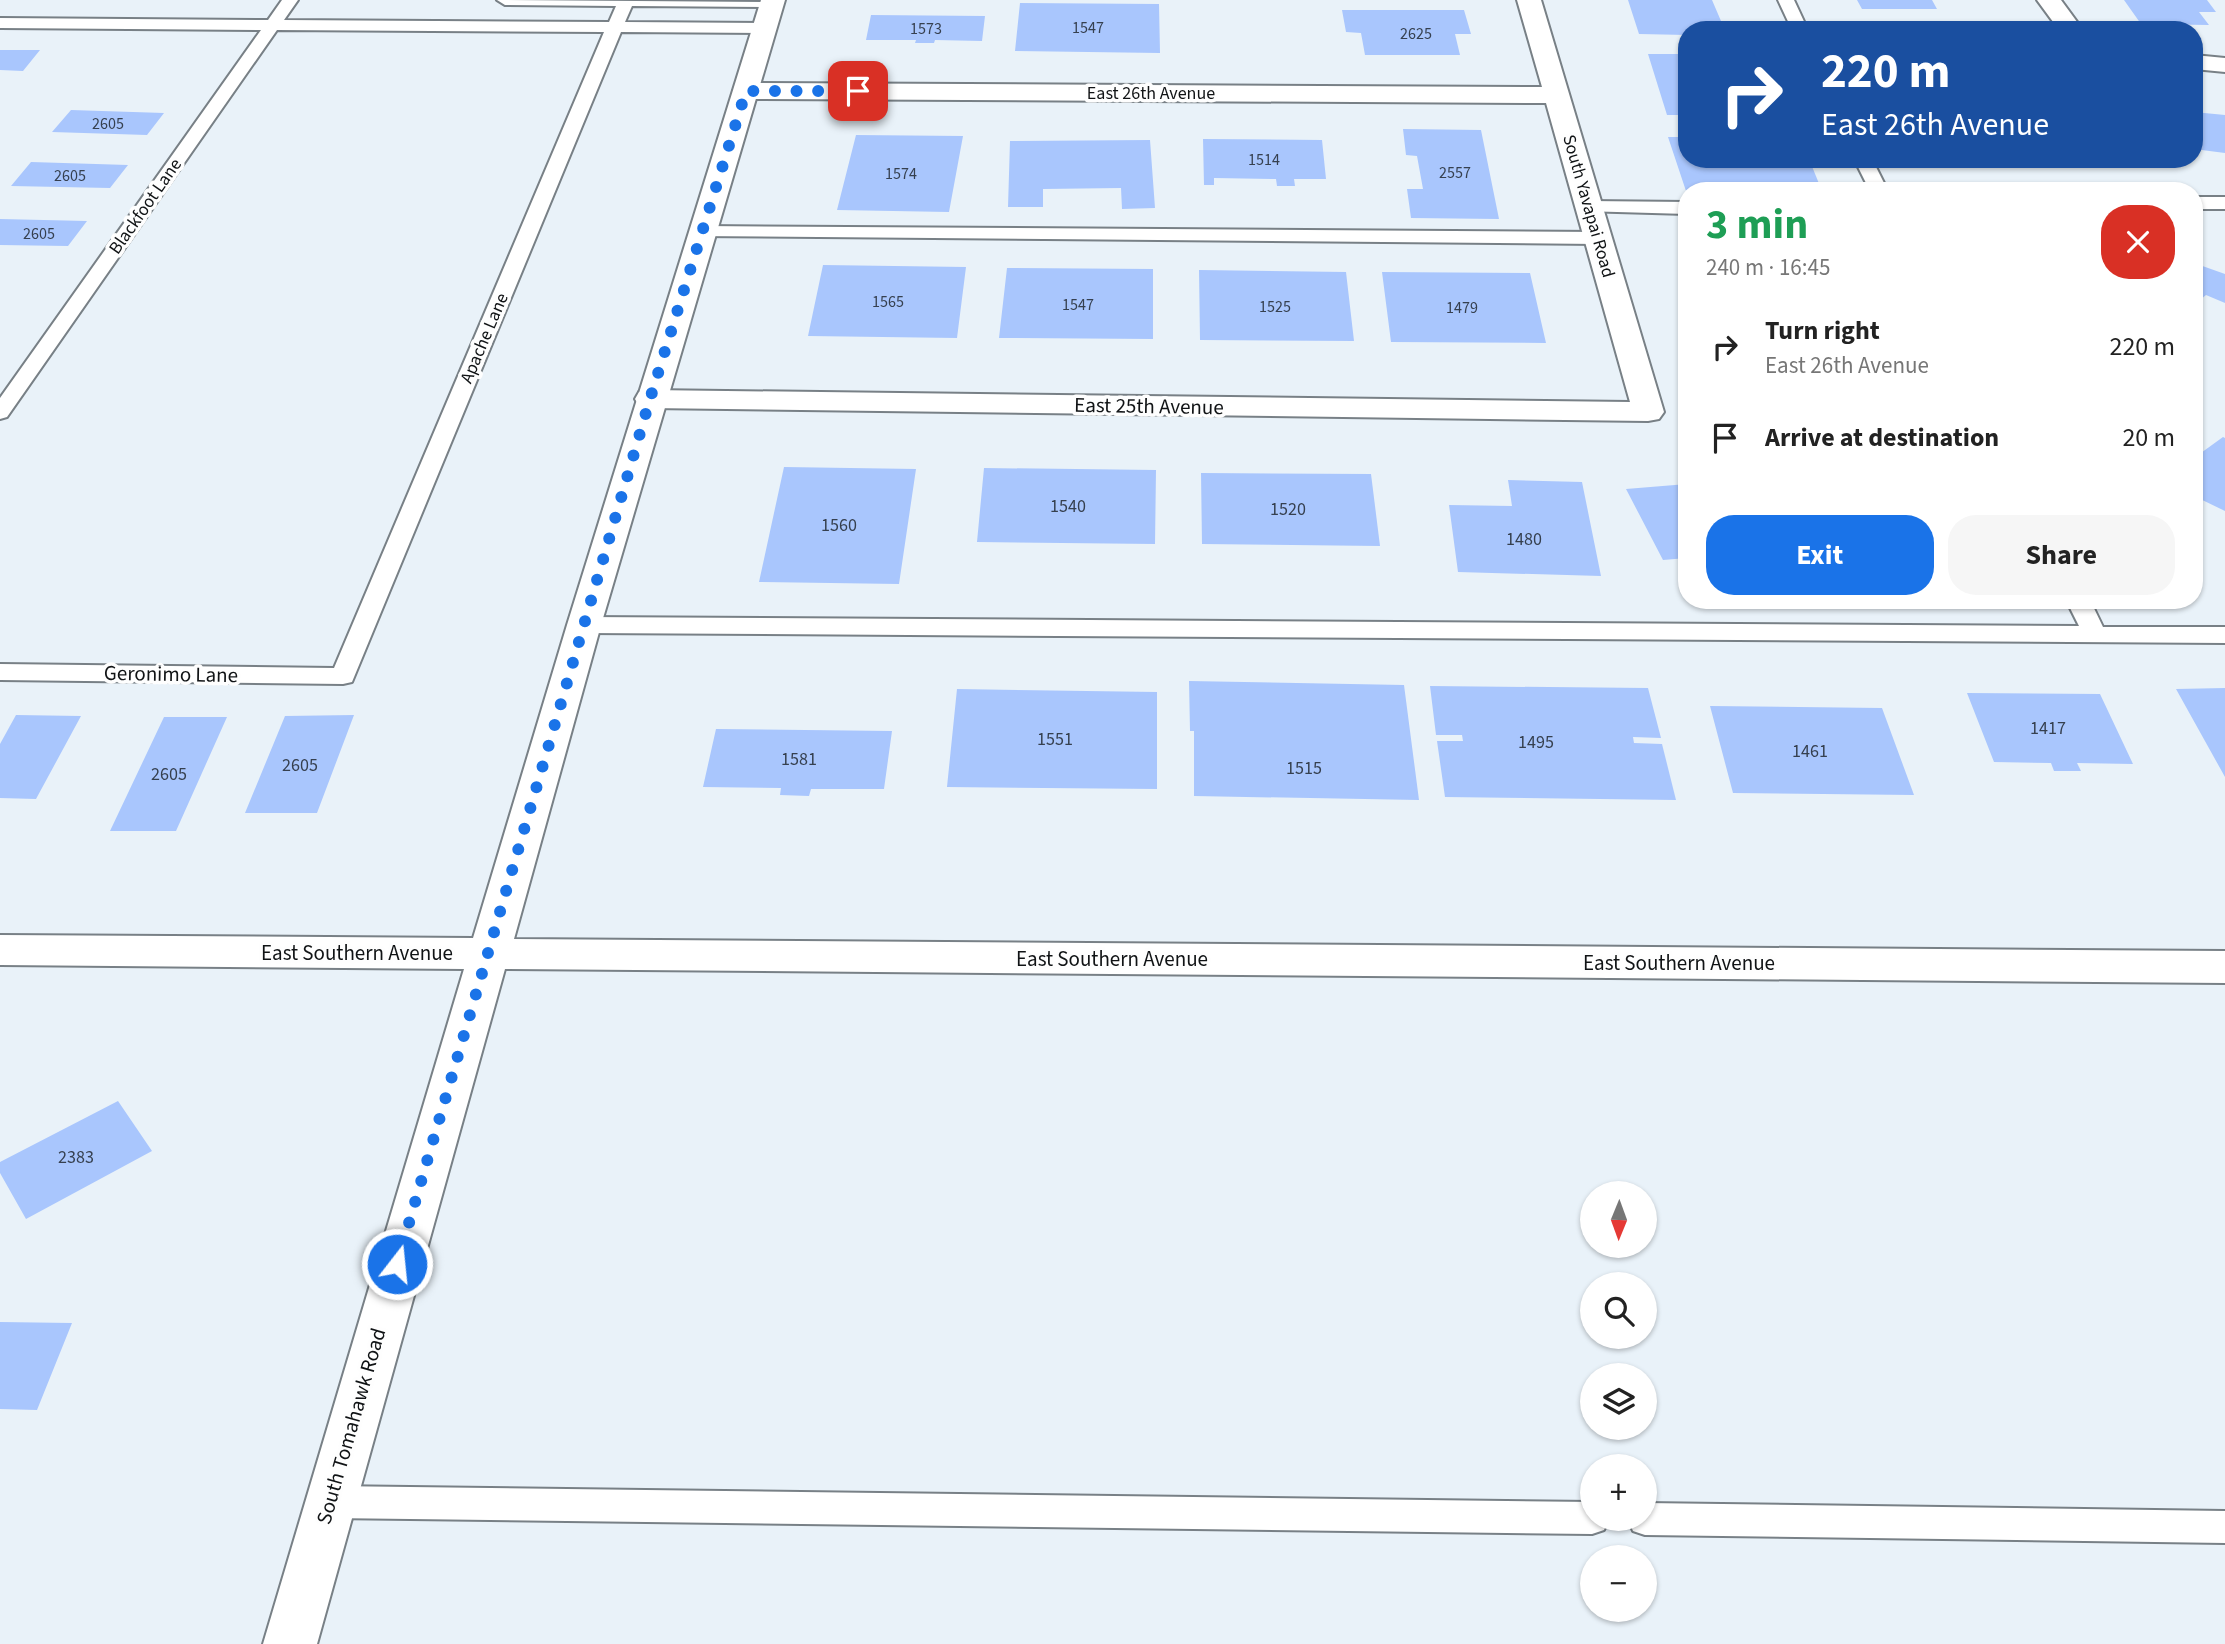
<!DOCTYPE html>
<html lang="en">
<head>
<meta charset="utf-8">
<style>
	:root { --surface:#fff; --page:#f6f6f6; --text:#222; --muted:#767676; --accent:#1a73e8 }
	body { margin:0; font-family:"Source Sans 3",sans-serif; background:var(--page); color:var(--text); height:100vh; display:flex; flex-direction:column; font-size:26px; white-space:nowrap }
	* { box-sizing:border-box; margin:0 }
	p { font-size:23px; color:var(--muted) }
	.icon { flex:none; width:38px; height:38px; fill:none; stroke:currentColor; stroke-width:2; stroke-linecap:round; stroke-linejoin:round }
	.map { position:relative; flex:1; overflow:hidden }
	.sheet { position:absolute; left:1678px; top:182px; width:525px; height:427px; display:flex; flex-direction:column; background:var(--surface); border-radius:28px; box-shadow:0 2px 5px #0004 }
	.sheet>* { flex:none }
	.top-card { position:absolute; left:1678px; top:21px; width:525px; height:147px; border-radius:28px; box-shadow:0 2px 5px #0004; background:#1a4fa0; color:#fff; overflow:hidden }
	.needle { width:46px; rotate:181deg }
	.buttons { position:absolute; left:1580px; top:1181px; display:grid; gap:14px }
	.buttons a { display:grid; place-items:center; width:77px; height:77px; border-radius:50%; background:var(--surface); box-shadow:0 2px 5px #0004; font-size:35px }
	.pin { position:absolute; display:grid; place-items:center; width:60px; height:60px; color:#fff; margin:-30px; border-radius:14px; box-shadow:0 4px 10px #0006 }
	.me { position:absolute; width:77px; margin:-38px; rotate:16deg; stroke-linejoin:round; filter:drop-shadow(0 0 5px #0008) }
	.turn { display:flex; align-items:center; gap:24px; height:147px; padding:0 28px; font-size:32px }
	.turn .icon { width:91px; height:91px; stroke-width:2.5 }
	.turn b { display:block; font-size:49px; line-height:60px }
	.round { display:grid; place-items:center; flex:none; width:74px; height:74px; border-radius:28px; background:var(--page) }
	.head { display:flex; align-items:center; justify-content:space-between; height:119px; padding:0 28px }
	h1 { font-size:42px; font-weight:700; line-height:52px; color:#1e9e55 }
	.button { display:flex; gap:14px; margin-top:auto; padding:14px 28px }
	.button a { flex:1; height:80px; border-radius:28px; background:var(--accent); color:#fff; font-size:28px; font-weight:700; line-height:80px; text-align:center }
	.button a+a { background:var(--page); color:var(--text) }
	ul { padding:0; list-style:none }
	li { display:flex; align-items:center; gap:21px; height:91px; padding:0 28px }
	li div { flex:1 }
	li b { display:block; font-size:26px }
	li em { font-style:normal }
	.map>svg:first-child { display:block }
	.building { fill:#a9c6fd }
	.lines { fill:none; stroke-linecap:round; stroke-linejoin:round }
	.lane-casing { stroke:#788086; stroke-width:4 }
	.street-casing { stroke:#788086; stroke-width:4 }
	.secondary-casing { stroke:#788086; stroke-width:4 }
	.lane { fill:#fff; fill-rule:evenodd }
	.street { fill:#fff; fill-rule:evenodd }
	.secondary { fill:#fff; fill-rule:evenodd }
	.route { stroke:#1a73e8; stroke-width:12; stroke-dasharray:0 21.6 }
	.labels { text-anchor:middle; stroke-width:7; stroke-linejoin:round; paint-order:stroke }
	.far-number-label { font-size:16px; fill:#36404f }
	.far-street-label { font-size:18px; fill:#101315; stroke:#fefefe }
	.number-label { font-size:18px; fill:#36404f }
	.street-label { font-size:21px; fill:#101315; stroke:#fefefe }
</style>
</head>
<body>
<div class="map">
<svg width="2225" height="1644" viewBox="0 0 2225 1644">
	<rect width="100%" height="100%" fill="#e9f2f9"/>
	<path class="building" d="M1628 0H1712L1721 21H1725L1728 30H1687V35L1639 34Z
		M1857 0H1932L1937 9H1862Z
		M2124 0H2207L2216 12H2199L2209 25 2141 24Z
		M1020 3 1159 4 1160 53 1015 51Z
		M1342 10H1464L1471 34H1455L1460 55H1365L1361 33 1346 32Z
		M871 15 985 16 982 41 935 40 934 43H915L916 40H866Z
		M1882 26H1991L1994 30H1884Z
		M0 50H40L23 71 0 70Z
		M1648 54H1687V115H1667Z
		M71 110 164 113 147 135 52 132Z
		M2194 112 2225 115V153L2194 149Z
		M1403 129 1481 130 1499 219 1411 218 1407 189H1423L1417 156 1406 155Z
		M856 135 963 136 949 212 837 210Z
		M1668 137H1687V159H1809L1822 191H1686Z
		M1203 139 1322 140 1326 179H1294L1295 186H1277L1276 179 1214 178V185H1204Z
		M1150 140 1155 208 1122 209 1121 188 1043 189V207H1008L1010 141Z
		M31 162 128 165 110 188 11 186Z
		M0 219 87 221 68 246 0 245Z
		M2194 263 2225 274V303L2206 295 2194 305Z
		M823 265 966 267 957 338 808 336Z
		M1007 268 1153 269V339L999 338Z
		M1199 270 1346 272 1354 341 1200 340Z
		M1382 272 1530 273 1546 343 1391 342Z
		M2223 437 2225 438V511L2194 496V458Z
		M784 467 916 469 899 584 759 582Z
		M984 468 1156 470 1155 544 977 542Z
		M1201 473 1371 474 1380 546 1202 544Z
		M1508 480 1582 482 1601 576 1458 572 1449 505 1512 506Z
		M1687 484V558L1663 560 1626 489Z
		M1189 681 1404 685 1419 800 1194 796V731H1190Z
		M1430 686 1648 688 1661 738 1633 737 1634 743 1662 744 1676 800 1445 797 1437 741H1463L1462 735H1436Z
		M2225 688V777L2176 689Z
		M957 689 1157 692V789L947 787Z
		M1967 693 2100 694 2133 764 2077 763 2081 771H2054L2051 763 1994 762Z
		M1710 706 1882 708 1914 795 1733 793Z
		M16 715 81 716 36 799 0 798V744Z
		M354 715 317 813H245L285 716Z
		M164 717H227L176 831H110Z
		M716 729 892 731 884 789H811L809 796 780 795 781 788 703 787Z
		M118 1101 152 1151 26 1219 0 1173V1162Z
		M0 1322 72 1323 37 1410 0 1409Z"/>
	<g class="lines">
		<g class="lane-casing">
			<path id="lane" d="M282 0H298L284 20 609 22 616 6 505 5 497 0 781 2 773 7 632 6 625 22 765 23 773 28 765 33 621 32 352 682 343 684 0 680V664L334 668 604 32 277 30 7 417 0 419V398L261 30 0 28V18L268 20Z
				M1778 0H1794L1808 30H1792Z
				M1854 159H1872L1888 191H1870Z
				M2194 197H2225V209H2194Z
				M1589 201 1687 202V214L1582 211 1580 207 1582 203Z
				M702 226 1598 232 1608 238 1598 244 695 236 693 232Z
				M2066 600H2090L2103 627H2225V643L584 633 576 630 572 625 576 620 584 617 2079 626Z
				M330 1486 1592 1502V1519H1609L1604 1530 1592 1534 330 1518 318 1513 313 1502 318 1491Z
				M1645 1503 2225 1511V1543L1645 1535 1633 1531 1628 1519H1645Z"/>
		</g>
		<g class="street-casing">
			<path id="street" d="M1517 0H1541L1664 412 1659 419 1648 421 650 408 639 406 635 399 639 392 650 390 1630 402 1546 103 746 99 737 96 733 91 737 86 746 83 1542 87Z
				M2037 0H2061L2083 30H2059Z
				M2194 55 2225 58V72L2194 69Z"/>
		</g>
		<g class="secondary-casing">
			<path id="secondary" d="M761 0H785L601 625 514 939 2225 951V983L505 969 317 1644H263L464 969 0 965V935L473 938 567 625Z"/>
		</g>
		<use href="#lane" class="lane"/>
		<use href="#street" class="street"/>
		<use href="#secondary" class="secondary"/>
	</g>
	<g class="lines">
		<path class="route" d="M397 1264 650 399 746 91H858"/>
	</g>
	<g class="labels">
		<g class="far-number-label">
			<text x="1088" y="33">1547</text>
			<text x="926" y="34">1573</text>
			<text x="1416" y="39">2625</text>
			<text x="108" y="129">2605</text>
			<text x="1264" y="165">1514</text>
			<text x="1455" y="178">2557</text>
			<text x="901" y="179">1574</text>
			<text x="70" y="181">2605</text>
			<text x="39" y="239">2605</text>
			<text x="888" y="307">1565</text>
			<text x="1078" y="310">1547</text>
			<text x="1275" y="312">1525</text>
			<text x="1462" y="313">1479</text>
		</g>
		<g class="far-street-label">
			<text x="1151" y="99">East 26th Avenue</text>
			<text transform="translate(145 206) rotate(-55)" y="6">Blackfoot Lane</text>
			<text transform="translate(1589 206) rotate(74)" y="6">South Yavapai Road</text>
			<text transform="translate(484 338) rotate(-67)" y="6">Apache Lane</text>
		</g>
		<g class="number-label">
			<text x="1068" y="512">1540</text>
			<text x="1288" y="515">1520</text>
			<text x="839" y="531">1560</text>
			<text x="1524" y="545">1480</text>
			<text x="2048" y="734">1417</text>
			<text x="1055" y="745">1551</text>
			<text x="1536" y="748">1495</text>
			<text x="1810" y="757">1461</text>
			<text x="799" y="765">1581</text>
			<text x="300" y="771">2605</text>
			<text x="1304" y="774">1515</text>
			<text x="169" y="780">2605</text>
			<text x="76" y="1163">2383</text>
		</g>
		<g class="street-label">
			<text transform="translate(1149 406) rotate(1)" y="7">East 25th Avenue</text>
			<text transform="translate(171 674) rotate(1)" y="7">Geronimo Lane</text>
			<text x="357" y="960">East Southern Avenue</text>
			<text x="1112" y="966">East Southern Avenue</text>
			<text x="1679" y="970">East Southern Avenue</text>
			<text transform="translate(351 1426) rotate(-74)" y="7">South Tomahawk Road</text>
		</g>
	</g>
</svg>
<div class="buttons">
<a><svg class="needle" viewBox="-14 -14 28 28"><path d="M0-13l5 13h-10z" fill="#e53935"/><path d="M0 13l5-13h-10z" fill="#767676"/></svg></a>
<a><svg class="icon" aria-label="search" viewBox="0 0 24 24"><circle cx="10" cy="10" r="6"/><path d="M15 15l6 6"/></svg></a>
<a><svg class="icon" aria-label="layers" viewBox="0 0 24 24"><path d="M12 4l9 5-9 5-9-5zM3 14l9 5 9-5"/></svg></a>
<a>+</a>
<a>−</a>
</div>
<div class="pin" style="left:858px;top:91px;background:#d93025"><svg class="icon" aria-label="arrive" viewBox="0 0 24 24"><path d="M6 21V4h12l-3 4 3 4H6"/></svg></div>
<svg class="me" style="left:397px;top:1264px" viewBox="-20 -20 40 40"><circle r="17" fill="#1a73e8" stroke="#fff" stroke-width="3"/><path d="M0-11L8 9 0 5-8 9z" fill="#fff"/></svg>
<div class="top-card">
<div class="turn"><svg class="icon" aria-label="right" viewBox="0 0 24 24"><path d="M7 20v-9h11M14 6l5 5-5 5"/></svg><div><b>220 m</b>East 26th Avenue</div></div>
</div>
<section class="sheet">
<div class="head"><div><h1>3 min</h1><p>240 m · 16:45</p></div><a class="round" style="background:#d93025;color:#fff"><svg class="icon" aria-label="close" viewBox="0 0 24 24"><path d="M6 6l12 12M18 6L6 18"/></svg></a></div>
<ul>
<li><svg class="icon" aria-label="right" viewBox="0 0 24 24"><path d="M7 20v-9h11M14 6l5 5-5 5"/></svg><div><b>Turn right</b><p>East 26th Avenue</p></div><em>220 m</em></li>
<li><svg class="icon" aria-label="arrive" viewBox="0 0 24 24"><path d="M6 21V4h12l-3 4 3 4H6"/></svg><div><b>Arrive at destination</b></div><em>20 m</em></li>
</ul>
<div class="button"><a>Exit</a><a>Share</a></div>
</section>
</div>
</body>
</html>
